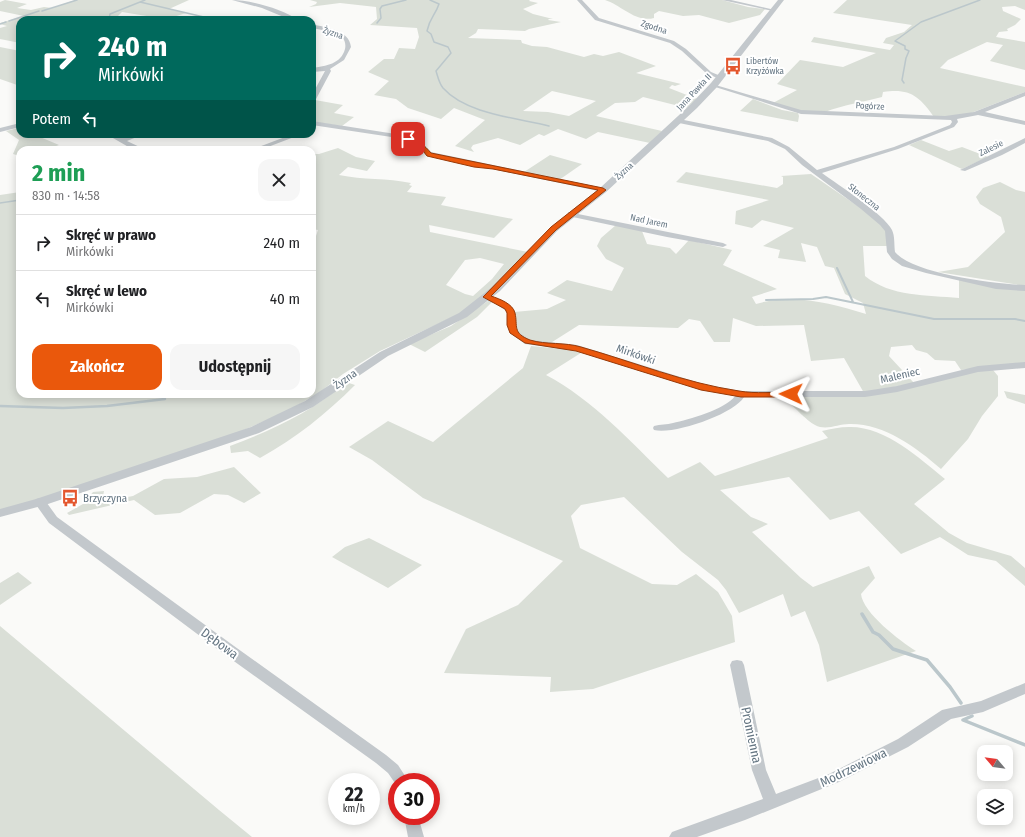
<!DOCTYPE html>
<html lang="pl">
<head>
<meta charset="utf-8">
<style>
	:root { --surface:#fff; --page:#f6f6f6; --text:#202124; --muted:#757577; --line:#e0e0e0; --accent:#ea580c }
	body { margin:0; font-family:"Fira Sans Condensed",sans-serif; background:var(--page); color:var(--text); height:100vh; display:flex; flex-direction:column; font-size:15px; white-space:nowrap }
	* { box-sizing:border-box; margin:0 }
	p { font-size:13px; color:var(--muted) }
	.icon { flex:none; width:22px; height:22px; fill:none; stroke:currentColor; stroke-width:2; stroke-linecap:round; stroke-linejoin:round }
	.map { position:relative; flex:1; overflow:hidden }
	.details { position:absolute; left:16px; top:146px; width:300px; height:252px; display:flex; flex-direction:column; background:var(--surface); border-radius:12px; box-shadow:0 2px 10px #0003 }
	.details>* { flex:none }
	.banner { position:absolute; left:16px; top:16px; width:300px; height:122px; border-radius:12px; box-shadow:0 2px 10px #0003; background:#00695c; color:#fff; overflow:hidden }
	.needle { width:26px; rotate:299deg }
	.tools { position:absolute; left:977px; top:745px; display:grid; gap:8px }
	.tools a { display:grid; place-items:center; width:36px; height:36px; border-radius:8px; background:var(--surface); box-shadow:0 2px 10px #0003; font-size:20px }
	.speed { position:absolute; left:328px; top:773px; display:flex; gap:8px; font-size:20px; font-weight:700; text-align:center }
	.speed>* { display:grid; place-content:center; width:52px; height:52px; border-radius:50%; background:var(--surface); box-shadow:0 2px 10px #0003; line-height:1 }
	.speed small { font-size:10px; font-weight:400 }
	.speed .limit { border:6px solid #d22; background:#fff; color:#111 }
	.pin { position:absolute; display:grid; place-items:center; width:34px; height:34px; color:#fff; margin:-17px; border-radius:8px; box-shadow:0 2px 6px #0006 }
	.me { position:absolute; width:44px; margin:-22px; rotate:271deg; stroke-linejoin:round; filter:drop-shadow(0 0 3px #0008) }
	.turn { display:flex; align-items:center; gap:14px; height:84px; padding:0 16px; font-size:18px }
	.turn .icon { width:52px; height:52px; stroke-width:2.5 }
	.turn b { display:block; font-size:28px; line-height:34px }
	.then { display:flex; align-items:center; height:38px; padding:0 16px; background:#0003; gap:8px; font-size:15px }
	.round { display:grid; place-items:center; flex:none; width:42px; height:42px; border-radius:12px; background:var(--page) }
	.overview { display:flex; align-items:center; justify-content:space-between; height:68px; padding:0 16px }
	h1 { font-size:24px; font-weight:700; line-height:30px; color:#1e9e55 }
	.cta { display:flex; gap:8px; margin-top:auto; padding:8px 16px }
	.cta a { flex:1; height:46px; border-radius:12px; background:var(--accent); color:#fff; font-size:16px; font-weight:700; line-height:46px; text-align:center }
	.cta a+a { background:var(--page); color:var(--text) }
	ul { padding:0; list-style:none }
	li { display:flex; align-items:center; gap:12px; height:56px; padding:0 16px; border-top:1px solid var(--line) }
	li div { flex:1 }
	li b { display:block; font-size:15px }
	li em { font-style:normal }
	.map>svg:first-child { display:block }
	.green { fill:#dadfd7; fill-rule:evenodd }
	.lines { fill:none; stroke-linecap:round; stroke-linejoin:round }
	.stream-far3 { stroke:#bbc7cb; stroke-width:1.5 }
	.stream-far2 { stroke:#bbc7cb; stroke-width:2 }
	.stream-far1 { stroke:#bbc7cb; stroke-width:2.5 }
	.stream { stroke:#bbc7cb; stroke-width:3.5 }
	.minor { fill:#c3c8cc; fill-rule:evenodd }
	.tertiary { fill:#c3c8cc; fill-rule:evenodd }
	.route { fill:#ea580c; stroke:#983908 }
	.labels { text-anchor:middle; stroke-width:4; stroke-linejoin:round; paint-order:stroke }
	.far-street-label { font-size:9px; fill:#657683; stroke:#fff }
	.far-poi-label { font-size:9px; fill:#657683; stroke:#fff; text-anchor:start }
	.street-label { font-size:11px; fill:#657683; stroke:#fff }
	.poi-label { font-size:11px; fill:#657683; stroke:#fff; text-anchor:start }
	.near-street-label { font-size:13px; fill:#657683; stroke:#fff }
</style>
</head>
<body>
<div class="map">
<svg width="1025" height="837" viewBox="0 0 1025 837">
	<rect width="100%" height="100%" fill="#fafaf8"/>
	<path class="green" d="M5 0 27 4 17 8 31 10 44 7 52 8 75 0H189L169 9 186 13 167 19 171 20 122 12 118 16 120 20H20V43L0 39V28L7 26 0 24V23L24 16 0 11V2Z
		M310 0H530L529 1 538 3 523 9 533 14 553 19H549L548 20 561 22 529 29 525 31 478 29 476 33 468 38 521 40 522 43 532 46 547 47 584 57 594 54 603 56 619 52 656 66 636 73 681 84 675 86 672 85 669 88 697 99 687 108 643 97 635 102 615 103 596 116 662 131 650 143 598 132 586 139 558 129 544 136 539 134 520 145 498 138 473 145 471 148 474 152 455 146 485 120 454 108 441 119 408 108 396 99 374 95 389 81 368 72 384 59H394L399 48 415 49 419 37 417 28 370 25 377 19 376 7 340 3 309 7 316 4 317 2ZM552 91 596 101 569 116 548 112 523 111Z
		M605 0H722L748 7 765 9 760 15 729 23 699 15 683 16 659 11 654 14V18C636 23 621 5 605 0Z
		M847 0H1025V10L1015 6 1002 7 1003 11 1021 19 1015 25 1007 29 1008 31 999 32 996 37 1025 42V70L990 61 1003 45 987 42 948 60 940 68 1025 87V92L966 115 934 117C919 96 910 88 883 92L882 97C863 102 843 105 825 112 815 116 784 106 773 103L797 90 777 84 800 60 843 67 876 53 811 42 814 37 890 50 894 45 883 43 886 38 904 32 912 25 833 13Z
		M0 47 20 51V86L0 79Z
		M753 99 782 110 798 113 799 116 798 122 740 111Z
		M315 100 343 105 334 113 354 117 342 126 312 122V106Z
		M18 128H20V134H33L59 145 48 149 49 150H20V156L13 154 19 140 6 131Z
		M921 140 949 151 962 147 988 157 962 169 909 145Z
		M338 148 356 157 375 161 367 171 348 167 339 175C363 180 387 178 411 183L409 185 412 186 407 192 446 197 441 205 513 219 494 238 429 225 430 232 528 252 499 282 461 313 380 351 343 374 320 392 288 411 239 432 26 504 0 510V195L20 192V394H312V238L316 236 318 230 312 229V154H319ZM480 258 504 264 492 279 473 296 465 294 446 285 465 260Z
		M550 155 582 164 559 180 524 172Z
		M686 172 777 188 783 184V177L781 176 811 174 878 220 886 230 888 246H863L865 276C891 297 927 295 959 298V279L1025 289V364L961 370 955 361 935 360 927 353 916 350 912 345 891 347 889 356 914 383 864 393 844 358 811 361 804 325 756 326 733 318 730 342H714L700 321 689 319 678 328 579 325 549 344C525 339 514 339 514 312L547 309 566 300 547 293 567 280 612 291 624 268 606 259 597 246 601 238 616 225 642 231 647 244 670 248 676 254 689 240 732 250 723 265 777 289 752 297 756 304C792 293 831 303 866 314L863 303 845 294 834 268 825 266 817 247 801 243 806 262 778 258 780 250 763 246 794 228 762 220 752 228 735 224 736 211 769 200 676 182Z
		M1000 182 1016 190 1025 192V286L938 272 968 267 1005 232 1001 217 980 204 976 197 983 188Z
		M488 301 492 302 477 317 425 352 409 344 451 326Z
		M531 346 584 351 546 375C593 400 630 441 668 478L700 462 715 476 828 438 822 431C831 429 840 427 849 427 885 426 919 458 945 479L914 504 949 533 967 543 1011 556 1025 568V586L996 561 968 555 940 537 901 554 859 511 830 520 789 477 720 490 751 517 768 524 752 532 801 578 813 587 869 566 875 578 861 594C863 613 900 641 916 651L827 682 819 645 805 611 791 617 783 594 739 613 726 590 718 580 682 552 624 497 581 505 571 516 580 548 652 584 677 585 696 574 718 592 732 616 735 642 593 689 550 692 551 677 444 673 466 629 518 605 563 561 423 498 372 460 349 447 388 421 433 442 523 368Z
		M993 370 998 376V396L982 416 968 439 941 469C916 447 883 423 849 424 838 424 826 431 815 425 807 421 791 404 783 396H861L975 371Z
		M346 382 355 385C326 414 296 438 260 458L248 451 231 453 230 446C272 430 312 412 346 382Z
		M1004 391 1025 395V404L1007 398Z
		M234 467 261 493 244 503 228 495 214 494 180 513 155 515 134 500 69 515 67 513 83 504 93 492 104 491 102 502 133 496 164 479 197 477Z
		M369 538 422 565 388 588 332 557 345 547Z
		M18 572 32 583 0 605V583Z
		M0 626 219 810 252 837H0Z"/>
	<g class="lines">
		<path class="stream-far3" d="M430 0 439 4C435 16 430 17 427 31L431 34 434 42 448 47 451 53 436 71C438 77 439 83 443 88 466 114 517 118 549 126
			M140 2 208 18
			M42 11 77 0
			M109 20 110 14 145 0
			M9 21 39 11
			M377 23 381 18 380 9 382 6 406 0
			M0 24 6 22
			M904 83 902 80 906 58 909 51 905 49V46L895 41 921 22 980 0
			M0 203 20 200"/>
		<path class="stream-far2" d="M837 268 853 302
			M766 300 813 299 826 297 934 319H1015L1025 321"/>
		<path class="stream-far1" d="M0 406 63 408 107 406 165 399"/>
		<path class="stream" d="M862 614 873 632 879 635 893 649 927 660 950 687 961 703
			M972 716 963 720 1025 745"/>
		<path class="minor" d="M232 0C250 0 283 9 298 20H291L262 8Z
			M577 0H582L599 18 674 41 686 49 711 72 723 77 720 79 707 74 682 51 670 43 595 20Z
			M722 0H731L775 10 773 11Z
			M312 24C326 28 349 29 351 47L344 60 330 69 331 71 315 101 312 103V95L325 71 312 72V68C326 66 341 64 345 49 346 45 345 40 342 37 334 31 322 30 312 28Z
			M712 84 801 110 945 116 974 112 1025 92V96L985 112 1025 121V125L978 115 957 119 958 122 954 127 898 149 822 173C838 185 884 214 892 230 895 236 894 245 895 252 913 274 996 284 1025 285V291L996 289 926 273 902 266 892 259 887 252 885 231 880 225 861 209 802 165 785 149 768 141 679 123 676 121 679 119 772 138 789 147 817 170 894 147 950 125 952 122 951 120 801 114 712 86Z
			M312 121 402 135 424 145 431 152 603 188 607 190 603 192 429 156 420 147 398 138 312 125Z
			M20 123V127L0 132V128Z
			M106 134H114L122 138 135 134H144L127 141 146 150 132 149Z
			M293 134H302L260 150H251Z
			M1025 138V143L1002 155 965 171 960 170Z
			M568 212 723 243 727 245 723 247 667 237 568 216Z
			M486 294 502 300 511 306 515 313V325L518 332 530 340 577 345 703 384 741 391H865L897 386 978 366 1025 362V368L978 372 897 392 865 397H744C734 414 674 435 654 430L653 428 654 426C660 424 667 425 673 423 688 420 726 409 735 396L698 389 576 351 525 344 510 333 507 325V313L505 310 496 304 483 299 482 297 483 295Z
			M40 498 44 499 57 517 234 646 386 755 398 765 409 782H397V786L388 773 376 763 224 654 49 523 34 502 36 499Z
			M737 660 742 661 744 665 766 770 776 794 829 774 898 739 942 710 981 701 1025 683V694L983 712 951 719 908 747 839 782 745 820 697 837H669L672 832 763 799 752 770 730 665 732 661Z
			M404 816H418L424 837H408Z"/>
		<path class="tertiary" d="M778 0H784L717 87 697 108 606 192 557 231 500 291 467 317 388 356 313 407 259 433 45 505 0 517V509L36 499 251 427 305 401 380 352 459 313 492 287 551 227 600 188 691 104 711 83Z"/>
	</g>
	<path class="route" d="M406 138C416 137 425 146 431 153L603 188 606 190 556 230 491 296C500 299 513 304 515 313 518 326 512 333 530 340 546 345 565 342 581 347 634 362 685 383 739 391 756 394 774 392 791 392L795 394 791 397H741L701 390 576 351 525 343 510 333 507 325V313L505 309 483 297 551 227 598 190 493 169 474 167 427 156 420 147 406 141Z"/>
	<defs>
		<g id="bus-bare" transform="scale(1.38)"><path d="M-5-6H5V4H4V6H2V4H-2V6H-4V4H-5ZM-3.5-4V0h7V-4ZM-3.5 1.2v1.5H-2V1.2ZM2 1.2v1.5H3.5V1.2Z" fill="#e4572e" stroke="#fff" stroke-width="2.5" paint-order="stroke"/></g>
	</defs>
	<g fill-rule="evenodd">
		<use href="#bus-bare" x="733" y="66"/>
		<use href="#bus-bare" x="70" y="498"/>
	</g>
	<g class="labels">
		<g class="far-street-label">
			<text transform="translate(654 27) rotate(18)" y="3">Zgodna</text>
			<text transform="translate(333 33) rotate(19)" y="3">Żyzna</text>
			<text transform="translate(694 92) rotate(-47)" y="3">Jana Pawła II</text>
			<text transform="translate(870 106) rotate(3)" y="3">Pogórze</text>
			<text transform="translate(991 148) rotate(-26)" y="3">Zalesie</text>
			<text transform="translate(624 171) rotate(-42)" y="3">Żyzna</text>
			<text transform="translate(864 197) rotate(38)" y="3">Słoneczna</text>
			<text transform="translate(649 221) rotate(12)" y="3">Nad Jarem</text>
		</g>
		<g class="far-poi-label">
			<text x="746" y="64">Libertów<tspan x="746" dy="10">Krzyżówka</tspan></text>
		</g>
		<g class="street-label">
			<text transform="translate(636 354) rotate(19)" y="4">Mirkówki</text>
			<text transform="translate(900 375) rotate(-13)" y="4">Maleniec</text>
			<text transform="translate(345 379) rotate(-35)" y="4">Żyzna</text>
		</g>
		<g class="poi-label">
			<text x="83" y="502">Brzyczyna</text>
		</g>
		<g class="near-street-label">
			<text transform="translate(220 643) rotate(36)" y="5">Dębowa</text>
			<text transform="translate(752 735) rotate(78)" y="5">Promienna</text>
			<text transform="translate(853 767) rotate(-26)" y="5">Modrzewiowa</text>
		</g>
	</g>
</svg>
<div class="tools">
<a><svg class="needle" viewBox="-14 -14 28 28"><path d="M0-13l5 13h-10z" fill="#e53935"/><path d="M0 13l5-13h-10z" fill="#757577"/></svg></a>
<a><svg class="icon" aria-label="layers" viewBox="0 0 24 24"><path d="M12 4l9 5-9 5-9-5zM3 14l9 5 9-5"/></svg></a>
</div>
<div class="speed"><div>22<small>km/h</small></div><div class="limit">30</div></div>
<div class="pin" style="left:408px;top:139px;background:#d93025"><svg class="icon" aria-label="arrive" viewBox="0 0 24 24"><path d="M6 21V4h12l-3 4 3 4H6"/></svg></div>
<svg class="me" style="left:791px;top:394px" viewBox="-20 -20 40 40"><path d="M0-17L14 15 0 8-14 15z" fill="#ea580c" stroke="#fff" stroke-width="4"/></svg>
<div class="banner">
<div class="turn"><svg class="icon" aria-label="right" viewBox="0 0 24 24"><path d="M7 20v-9h11M14 6l5 5-5 5"/></svg><div><b>240 m</b>Mirkówki</div></div>
<div class="then">Potem<svg class="icon" aria-label="left" viewBox="0 0 24 24"><path d="M17 20v-9H6M10 6l-5 5 5 5"/></svg></div>
</div>
<section class="details">
<div class="overview"><div><h1>2 min</h1><p>830 m · 14:58</p></div><a class="round"><svg class="icon" aria-label="close" viewBox="0 0 24 24"><path d="M6 6l12 12M18 6L6 18"/></svg></a></div>
<ul>
<li><svg class="icon" aria-label="right" viewBox="0 0 24 24"><path d="M7 20v-9h11M14 6l5 5-5 5"/></svg><div><b>Skręć w prawo</b><p>Mirkówki</p></div><em>240 m</em></li>
<li><svg class="icon" aria-label="left" viewBox="0 0 24 24"><path d="M17 20v-9H6M10 6l-5 5 5 5"/></svg><div><b>Skręć w lewo</b><p>Mirkówki</p></div><em>40 m</em></li>
</ul>
<div class="cta"><a>Zakończ</a><a>Udostępnij</a></div>
</section>
</div>
</body>
</html>
